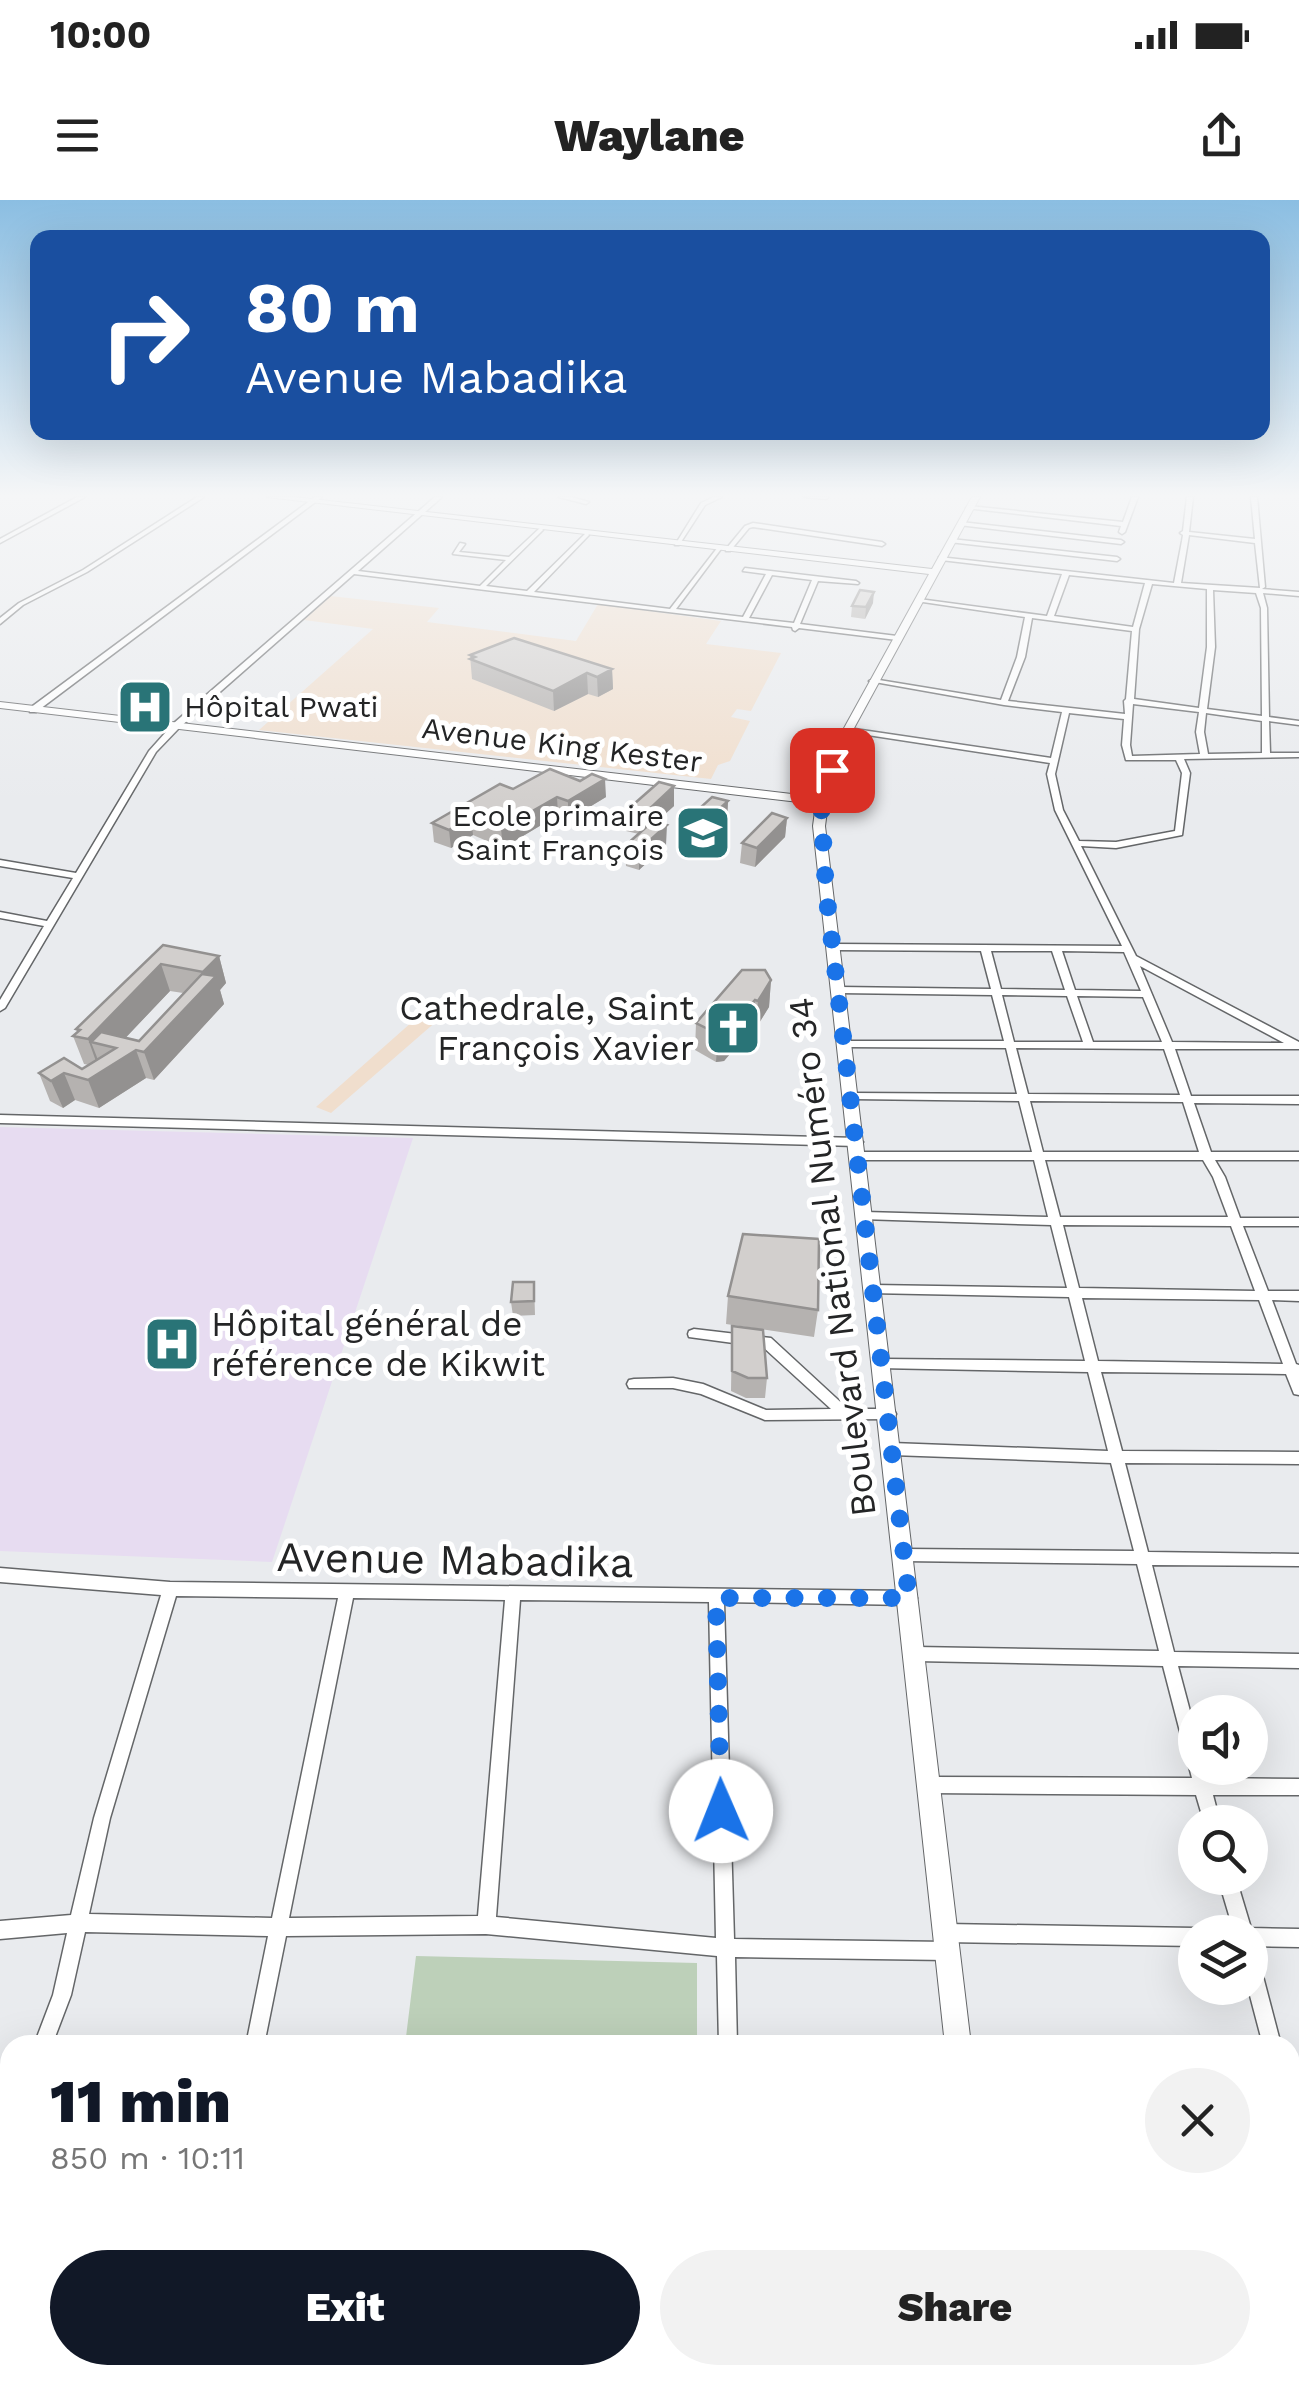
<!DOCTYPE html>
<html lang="en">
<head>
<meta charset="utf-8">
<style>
	:root { --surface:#fff; --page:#f2f2f2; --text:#222; --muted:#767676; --accent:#111827 }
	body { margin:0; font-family:"Work Sans",sans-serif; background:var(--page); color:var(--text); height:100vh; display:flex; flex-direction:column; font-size:38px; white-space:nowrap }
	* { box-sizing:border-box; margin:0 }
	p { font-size:32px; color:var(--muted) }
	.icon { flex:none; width:55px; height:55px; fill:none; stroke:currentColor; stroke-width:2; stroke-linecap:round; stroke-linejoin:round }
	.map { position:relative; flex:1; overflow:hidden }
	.sheet { position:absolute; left:0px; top:1835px; width:1300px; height:350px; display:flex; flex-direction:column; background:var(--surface); border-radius:30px 30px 0 0; box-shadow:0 10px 40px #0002 }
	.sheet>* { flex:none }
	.hud { position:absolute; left:30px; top:30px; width:1240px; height:210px; border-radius:20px; box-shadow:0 10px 40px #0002; background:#1a4fa0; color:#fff; overflow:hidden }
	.fabs { position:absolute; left:1178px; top:1495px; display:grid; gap:20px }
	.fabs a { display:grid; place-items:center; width:90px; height:90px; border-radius:50%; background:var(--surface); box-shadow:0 10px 40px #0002; font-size:50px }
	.pin { position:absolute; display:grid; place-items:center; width:85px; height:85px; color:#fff; margin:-42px; border-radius:20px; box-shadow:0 5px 15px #0006 }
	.me { position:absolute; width:110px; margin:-55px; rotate:359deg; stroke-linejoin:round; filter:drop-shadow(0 0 8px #0008) }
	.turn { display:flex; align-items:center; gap:35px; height:210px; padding:0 50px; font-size:45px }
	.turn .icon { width:130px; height:130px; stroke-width:2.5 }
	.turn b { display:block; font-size:70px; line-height:85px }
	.round { display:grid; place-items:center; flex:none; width:105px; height:105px; border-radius:52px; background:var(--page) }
	.head { display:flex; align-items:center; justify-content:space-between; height:170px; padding:0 50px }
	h1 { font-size:60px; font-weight:800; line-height:75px; color:var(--accent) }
	.primary-button { display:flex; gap:20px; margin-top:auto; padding:20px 50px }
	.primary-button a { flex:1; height:115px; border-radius:60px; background:var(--accent); color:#fff; font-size:40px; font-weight:800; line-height:115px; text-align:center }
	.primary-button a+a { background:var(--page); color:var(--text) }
	.status { display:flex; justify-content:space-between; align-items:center; height:70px; padding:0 50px; background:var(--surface); direction:ltr }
	.status svg { height:28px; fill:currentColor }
	header { display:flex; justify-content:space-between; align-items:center; height:130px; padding:0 50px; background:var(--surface); font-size:45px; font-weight:800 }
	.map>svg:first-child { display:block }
	.education { fill:#f0decd }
	.medical { fill:#e7dcf1 }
	.green { fill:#bdd0b9 }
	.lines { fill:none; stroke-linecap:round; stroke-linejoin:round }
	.street-casing { stroke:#646668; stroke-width:3 }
	.secondary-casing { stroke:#646668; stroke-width:2 }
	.street { fill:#fff; fill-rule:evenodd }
	.secondary { fill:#fff; fill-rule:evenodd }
	.wall { fill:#b5b2b0; fill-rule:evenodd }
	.shaded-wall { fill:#939190 }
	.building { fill:#d2cfcd; stroke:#939190; stroke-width:2.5 }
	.route { stroke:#1a73e8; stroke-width:18; stroke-dasharray:0 32.4 }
	.labels { text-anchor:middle; stroke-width:10; stroke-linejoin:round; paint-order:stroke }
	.far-poi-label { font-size:30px; fill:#242526; stroke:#fff; text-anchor:start }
	.far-street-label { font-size:30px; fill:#242526; stroke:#fff }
	.poi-label { font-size:35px; fill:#242526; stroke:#fff; text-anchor:end }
	.street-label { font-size:35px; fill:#242526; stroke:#fff }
	.near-street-label { font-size:42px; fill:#242526; stroke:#fff }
</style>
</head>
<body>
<div class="status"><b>10:00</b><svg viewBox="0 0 49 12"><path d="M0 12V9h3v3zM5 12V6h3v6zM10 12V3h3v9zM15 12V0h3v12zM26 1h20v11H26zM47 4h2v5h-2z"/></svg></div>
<header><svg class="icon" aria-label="menu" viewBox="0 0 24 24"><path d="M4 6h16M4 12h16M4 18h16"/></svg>Waylane<svg class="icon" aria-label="share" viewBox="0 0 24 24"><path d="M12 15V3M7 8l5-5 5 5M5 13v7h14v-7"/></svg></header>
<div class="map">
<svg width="1299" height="2185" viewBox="0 0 1299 2185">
	<rect width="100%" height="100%" fill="#e9ebee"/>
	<path class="education" d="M330 396 439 408 427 422 576 441 598 404 721 421 706 444 781 453 751 511 737 509 731 517 750 521 730 561 718 565 711 579 259 530 373 429 304 420Z
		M442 800 486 815 477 824 446 813 331 913 316 907 430 806 434 807Z"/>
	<path class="medical" d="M0 927 413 938 272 1362 0 1351Z"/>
	<path class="green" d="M416 1756 697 1763V1845H405Z
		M364 2175H694V2185H363Z"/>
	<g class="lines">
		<g class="street-casing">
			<path id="street" d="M77 297H85L0 343V339Z
				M197 297H204L87 372 23 405 0 424V418L19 403 83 370Z
				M315 297H322L36 512H30V508Z
				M435 297H442L358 371 480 386 506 360 453 354 460 343 465 344 459 352 509 357 541 327 543 330 486 386 527 391 587 332 589 335 534 392 670 409 718 347 721 349 676 409 743 417 766 374 743 371 745 368 856 381 859 383 858 384 818 381 800 424 897 436 901 438 897 440 799 428 795 431 793 430 792 427 354 374 180 527 156 552 5 808 0 811V800L44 726 0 718V712L47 721 73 678 0 666V660L76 673 149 551 174 523ZM772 375 812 380 794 423 749 418Z
				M559 297H571L589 302 586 304Z
				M714 297H722L705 305 679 345H675L701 303Z
				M804 297H829L826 299Z
				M1132 297H1138L1125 332 1122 334 1119 332 1121 326 966 308 969 306 1123 322Z
				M1187 297H1193L1189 332 1255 339 1251 297H1257L1265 387 1262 389 1299 392V396L1263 393 1267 408 1269 517 1299 521V525L1269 521 1270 553H1299V557L1184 559 1190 573 1182 635 1116 648 1081 646 1136 756 1299 842V849H1175L1191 896H1299V904L1194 903 1211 952H1299V960H1215L1225 977 1240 1018H1299V1026H1243L1268 1091H1299V1101L1272 1100 1296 1164 1299 1165V1195L1294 1194 1286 1174 1101 1172 1122 1251 1299 1252V1264L1125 1263 1148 1352 1299 1354V1366L1152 1365 1174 1452 1299 1454V1468L1178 1466 1195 1530V1568H1205L1208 1578 1299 1579V1595H1213L1220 1622H1204L1196 1595 930 1593 924 1591 922 1585 924 1579 930 1577 1192 1578 1163 1466 916 1461 911 1459 908 1454 911 1449 916 1447 1159 1451 1137 1364 904 1361 899 1360 897 1355 899 1350 904 1349 1134 1351 1111 1263 892 1255 887 1253 885 1249 887 1245 892 1243 1108 1251 1088 1172 878 1168 876 1164 878 1160 883 1159 1085 1161 1069 1097 869 1093 867 1090 873 1085 1067 1088 1051 1025 861 1019 859 1016 861 1013 865 1012 1048 1017 1034 960H859L853 956 859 952H1032L1019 901 852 899 847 896 852 893 1017 894 1006 848 846 847 841 844 846 841H1004L992 795 839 793 834 790 839 787 991 789 981 751 835 750 830 747 835 744 1122 746 1055 610 1047 574 1050 563 848 532 844 530 848 528 1051 558 1062 512 1004 505 869 481 873 479 1001 500 1017 457 1025 417 916 401 919 399 1047 416 1062 374 941 360 939 357 1174 383 1182 341 1183 335 1180 333 1183 331ZM1189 335 1255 343 1260 388 1181 383ZM1069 375 1145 383 1133 427 1054 416ZM1152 384 1207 389V447L1199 508 1134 499 1139 429ZM1213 390 1256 393 1261 408 1262 516 1207 509 1215 447ZM1032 418 1132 431 1126 499 1124 501 1125 514 1008 501 1025 457ZM1133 504 1199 512 1196 532 1200 554 1132 556 1130 545ZM1069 513 1124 519 1122 545 1126 560H1176L1182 573 1175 631 1116 642 1079 641 1063 610 1055 574ZM1206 513 1262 521V553L1208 554 1204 532ZM991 751H1052L1065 790 1001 789ZM1062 751 1124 752 1141 791 1075 790ZM1140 766 1284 843 1172 842ZM1002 795 1067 796 1083 842H1014ZM1077 796 1143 797 1162 842H1093ZM1016 848 1164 849 1180 895 1028 894ZM1030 901 1183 902 1199 952H1043ZM1045 960H1203L1213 977 1228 1017H1060ZM1063 1025 1231 1026 1255 1091 1079 1088ZM1082 1098 1259 1100 1283 1164 1098 1161Z
				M961 322 1121 340 1124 342 1121 344 959 325Z
				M753 323 882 342 885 344 882 346 753 327 749 328 730 351H726V349L745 326Z
				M951 339 1117 357 1120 359 1117 361 949 342Z
				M0 915 857 938 863 942 857 946 0 923Z
				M694 1129 771 1138 848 1209H889L894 1210 896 1214 894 1218 889 1219 765 1220 701 1194 673 1188H629L627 1184 629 1180 634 1179 673 1178 703 1184 766 1210 831 1209 763 1147 689 1137 688 1134 689 1131Z
				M0 1368 170 1382 909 1391 914 1393 917 1398 914 1403 909 1405 724 1402 734 1739 948 1742 954 1745 957 1751 954 1757 948 1760 735 1757 737 1845H719L717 1756 486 1734 286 1736 264 1845H246L268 1736 85 1732 71 1795 52 1845H34L53 1795 67 1733 0 1739V1721L71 1715 94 1618 161 1395 0 1382ZM176 1396 338 1398 272 1718 89 1714 110 1618ZM353 1398 505 1400 478 1716 289 1718ZM520 1400 709 1402 716 1738 496 1717Z
				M1218 1678H1236L1251 1728 1299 1729V1747L1250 1746V1732H1234Z
				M946 1724 1195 1728 1202 1732H1195V1746L946 1742 940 1739 937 1733 940 1727Z
				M1250 1752 1256 1755 1259 1761 1281 1845H1263L1248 1788H1250Z
				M1290 1878 1299 1879V1899L1290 1898Z
				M1290 1905 1297 1908 1299 1913V1963L1292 1960 1290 1955Z
				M10 1943V1990L7 1997 0 2000V1953L3 1946Z
				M1290 2079 1299 2080V2100L1290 2099Z
				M186 2175H208L206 2185H184Z
				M718 2175H740V2185H718Z"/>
		</g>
		<g class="secondary-casing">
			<path id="secondary" d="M267 297H294L932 369 972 297H980L853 530 830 589 825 626 971 1845H945L813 626 816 604 0 508V502L817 597 843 530 929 374Z
				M980 2175H1010L1011 2185H981Z"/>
		</g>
		<use href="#street" class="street"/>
		<use href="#secondary" class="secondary"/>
	</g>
	<path class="wall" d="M873 403 865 419 851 417 852 406Z
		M470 455 612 469 613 489 598 497 588 494 554 511 472 479Z
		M513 589 606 597 568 620 558 615 503 648 473 635 451 648 434 642 432 623Z
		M728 601 727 620 694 651 679 646V627Z
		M674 606 656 622 666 645 639 670 626 666 625 646 639 634 626 631V611Z
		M787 618 785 637 755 667 740 663 742 643Z
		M163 745 219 756 226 783 220 790 224 804 154 880 146 878 99 908 75 900 63 908 50 901 39 873 82 869 89 865 84 864 73 836 77 832 76 829ZM170 791 183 793 139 841 125 838Z
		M771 780 769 807 756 828 753 827 724 861 716 862 695 850 696 823Z
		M534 1082 535 1115 513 1116 511 1102Z
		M728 1096 818 1110 814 1137 726 1124Z
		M732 1126 767 1178 765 1198H746L731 1191Z"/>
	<path class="shaded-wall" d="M874 392 873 403 865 419 866 407Z
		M612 469 613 489 598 497 597 477Z
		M587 473 588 494 554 511 553 491Z
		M605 579 606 597 568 620V601Z
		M674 586V606L642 635V616Z
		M557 597 558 615 503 648 501 629Z
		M728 601 727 620 694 651 695 631Z
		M471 616 473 635 451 648 449 630Z
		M787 618 785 637 755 667 757 648Z
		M667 625 666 645 639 670V650Z
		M219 756 226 783 220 790 224 804 154 880 144 852 207 786 203 772Z
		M161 764 170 791 116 848 91 842 100 865 98 867 88 839Z
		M771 780 769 807 756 828 758 801Z
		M755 800 753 827 724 861 716 862 718 834Z
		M136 850 146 878 99 908 88 880Z
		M64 873 75 900 63 908 51 881Z"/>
	<path class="building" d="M860 390 874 392 866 407 852 406Z
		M514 438 612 469 597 477 587 473 553 491 470 459 475 457 470 455Z
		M550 569 580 581 592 574 605 579 568 601 557 597 501 629 471 616 449 630 432 623 500 584 513 589Z
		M659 582 674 586 642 616 626 611Z
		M712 597 728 601 695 631 679 627Z
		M772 613 787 618 757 648 742 643Z
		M653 621 667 625 639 650 625 646Z
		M163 745 219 756 203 772 161 764 88 839 73 836 80 830 76 829Z
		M742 770H765L771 780 758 801 755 800 726 833 718 834 696 823Z
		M202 774 216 776 144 852 136 850 88 880 64 873 51 881 39 873 64 858 82 869 116 848 91 842 101 832 139 841Z
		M743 1034 819 1039 818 1110 728 1096Z
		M513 1082H534V1101L511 1102Z
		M732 1126 763 1130 767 1178H748L732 1171Z"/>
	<linearGradient id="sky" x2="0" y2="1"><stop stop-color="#8bbee2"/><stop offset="0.49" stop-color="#f5f6f7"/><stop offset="1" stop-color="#f5f6f7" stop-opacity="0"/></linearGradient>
	<rect width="1299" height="603" fill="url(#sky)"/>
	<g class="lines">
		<path class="route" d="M721 1611 716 1398H909L826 691 821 601 832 570"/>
	</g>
	<defs>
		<g id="hospital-square" transform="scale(2.875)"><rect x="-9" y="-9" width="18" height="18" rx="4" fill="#297477" stroke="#fff"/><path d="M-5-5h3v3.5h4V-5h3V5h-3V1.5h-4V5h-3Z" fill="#fff"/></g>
		<g id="school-square" transform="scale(2.875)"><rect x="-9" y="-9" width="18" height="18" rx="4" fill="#297477" stroke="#fff"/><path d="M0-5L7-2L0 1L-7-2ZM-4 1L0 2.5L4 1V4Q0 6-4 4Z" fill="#fff"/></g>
		<g id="church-square" transform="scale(2.875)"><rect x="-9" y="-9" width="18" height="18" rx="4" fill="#297477" stroke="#fff"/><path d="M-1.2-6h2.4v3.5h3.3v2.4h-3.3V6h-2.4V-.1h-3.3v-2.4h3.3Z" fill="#fff"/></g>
	</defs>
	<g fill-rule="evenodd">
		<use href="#hospital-square" x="145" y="507"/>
		<use href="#school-square" x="703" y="633"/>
		<use href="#church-square" x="733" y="828"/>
		<use href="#hospital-square" x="172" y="1144"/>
	</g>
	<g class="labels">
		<g class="far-poi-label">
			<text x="184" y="517">Hôpital Pwati</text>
			<text x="664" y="626" text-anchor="end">Ecole primaire<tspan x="664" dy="34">Saint François</tspan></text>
		</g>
		<g class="far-street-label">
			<text transform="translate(562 545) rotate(7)" y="10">Avenue King Kester</text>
		</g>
		<g class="poi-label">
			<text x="694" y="820">Cathedrale, Saint<tspan x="694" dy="40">François Xavier</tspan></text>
			<text x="211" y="1136" text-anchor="start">Hôpital général de<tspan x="211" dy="40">référence de Kikwit</tspan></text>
		</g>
		<g class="street-label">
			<text transform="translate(832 1057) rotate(-97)" y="12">Boulevard National Numéro 34</text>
		</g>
		<g class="near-street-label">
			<text transform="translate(455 1359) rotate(1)" y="15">Avenue Mabadika</text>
		</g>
	</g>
</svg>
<div class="fabs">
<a><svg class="icon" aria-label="sound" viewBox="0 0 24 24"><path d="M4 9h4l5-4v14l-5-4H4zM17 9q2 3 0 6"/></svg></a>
<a><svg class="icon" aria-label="search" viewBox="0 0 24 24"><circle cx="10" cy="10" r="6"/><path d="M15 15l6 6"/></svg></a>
<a><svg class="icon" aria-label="layers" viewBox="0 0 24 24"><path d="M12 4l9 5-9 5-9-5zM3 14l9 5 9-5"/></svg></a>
</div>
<div class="pin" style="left:832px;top:570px;background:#d93025"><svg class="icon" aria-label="arrive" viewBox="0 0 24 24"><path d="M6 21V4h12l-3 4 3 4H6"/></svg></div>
<svg class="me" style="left:721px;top:1611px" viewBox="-20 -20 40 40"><circle r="19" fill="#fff"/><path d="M0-13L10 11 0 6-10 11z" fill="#1a73e8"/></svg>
<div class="hud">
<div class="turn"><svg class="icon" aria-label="right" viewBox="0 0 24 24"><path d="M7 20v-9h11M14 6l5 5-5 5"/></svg><div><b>80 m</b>Avenue Mabadika</div></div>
</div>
<section class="sheet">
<div class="head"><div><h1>11 min</h1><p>850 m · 10:11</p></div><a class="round"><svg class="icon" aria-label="close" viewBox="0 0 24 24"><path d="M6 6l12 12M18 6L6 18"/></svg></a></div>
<div class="primary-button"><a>Exit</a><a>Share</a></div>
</section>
</div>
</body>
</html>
